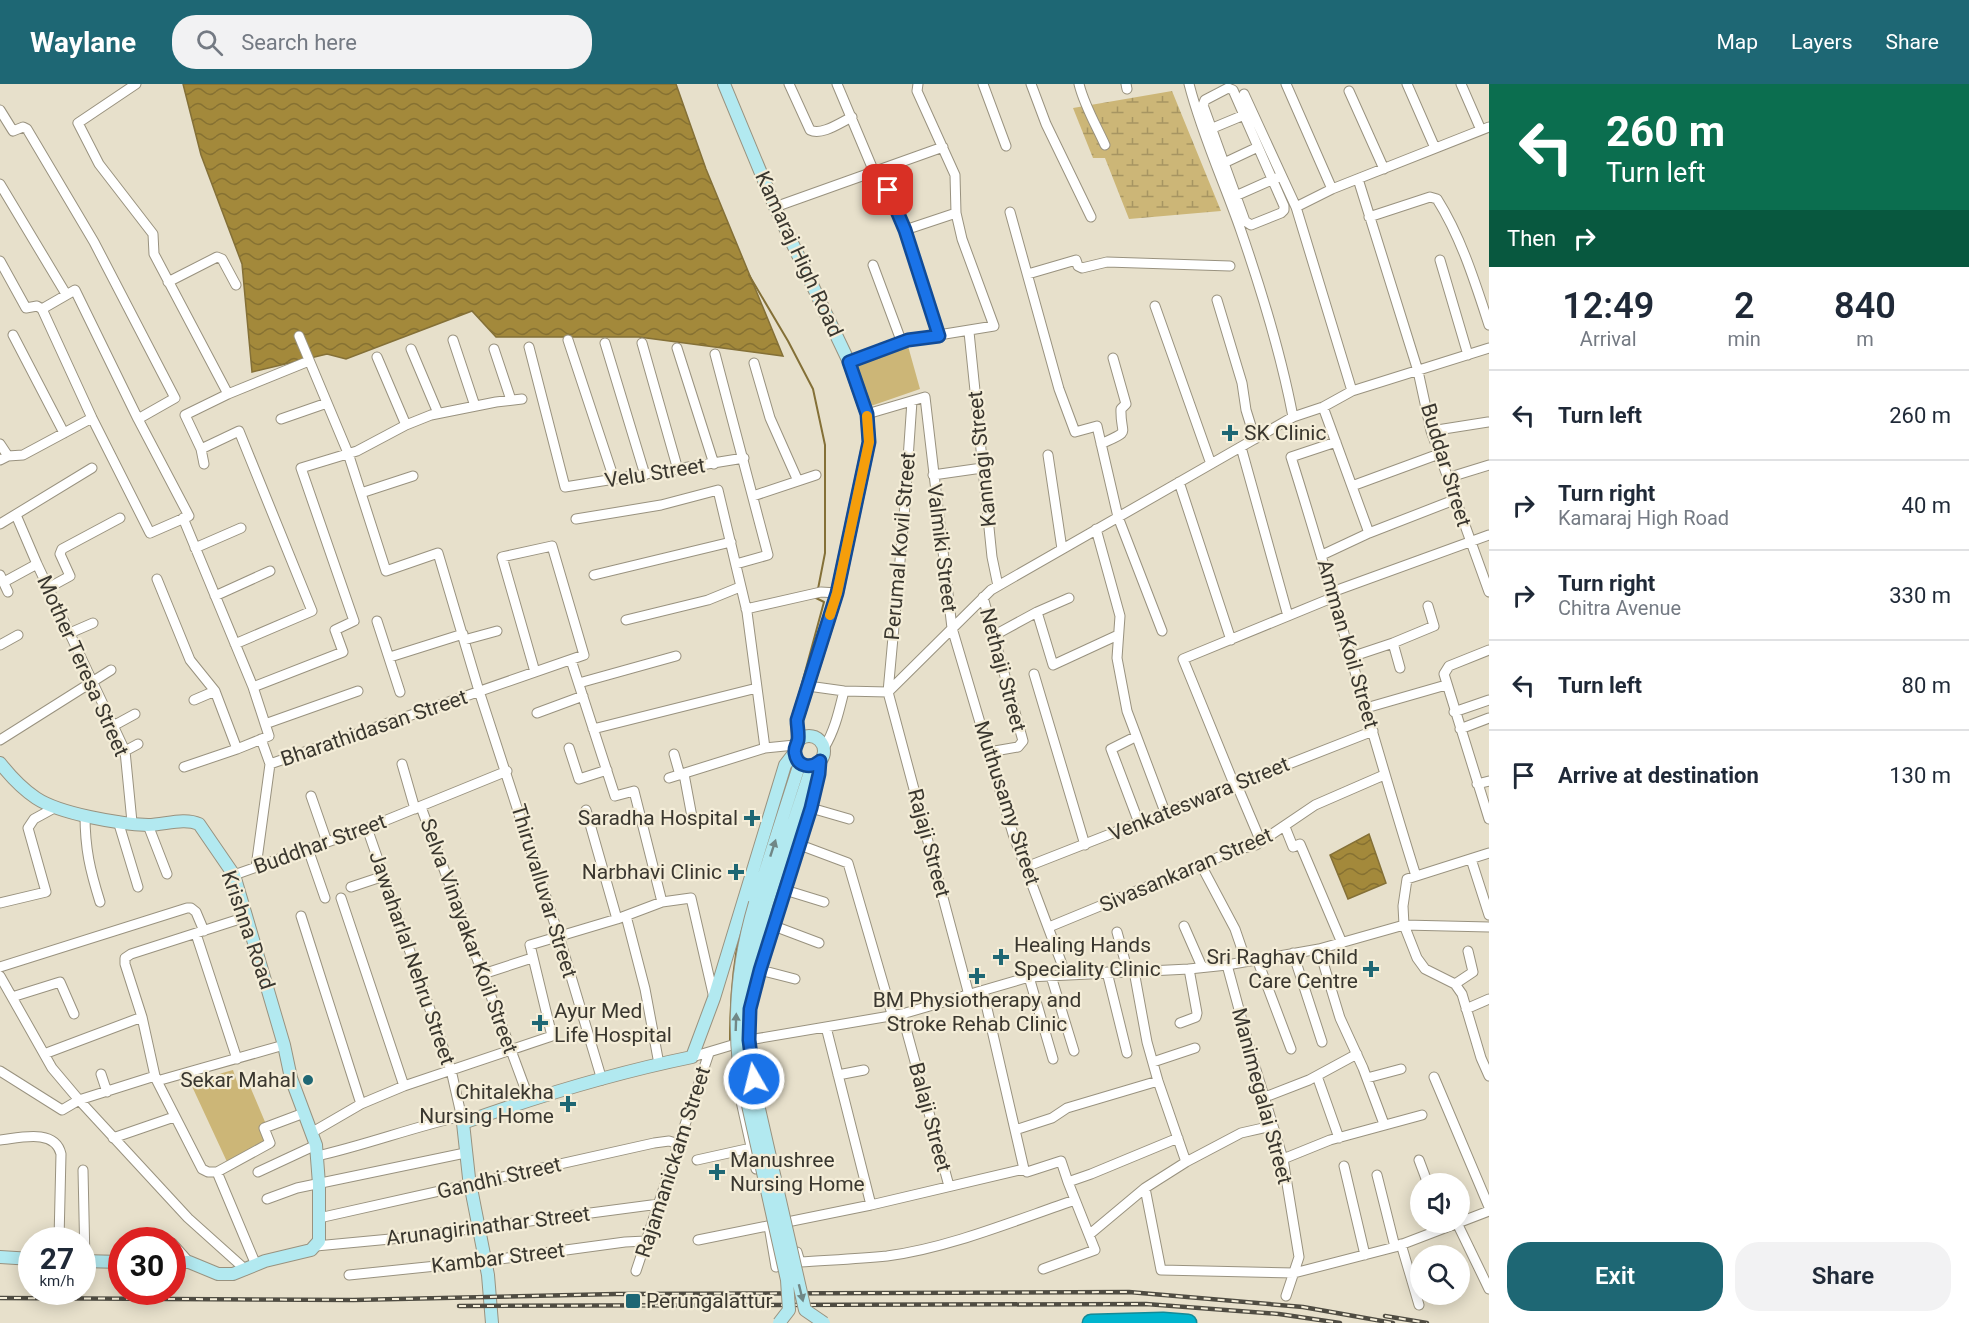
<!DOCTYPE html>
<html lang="en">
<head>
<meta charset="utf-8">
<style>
	:root { --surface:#fff; --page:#f2f2f3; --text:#1f2937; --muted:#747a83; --line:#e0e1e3; --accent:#1e6774 }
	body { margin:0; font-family:Roboto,sans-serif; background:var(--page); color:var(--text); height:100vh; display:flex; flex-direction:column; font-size:22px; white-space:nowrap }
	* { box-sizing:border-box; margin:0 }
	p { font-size:20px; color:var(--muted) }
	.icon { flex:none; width:33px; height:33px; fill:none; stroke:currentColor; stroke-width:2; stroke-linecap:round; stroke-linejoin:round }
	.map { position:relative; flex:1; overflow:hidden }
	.details { display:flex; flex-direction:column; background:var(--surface); width:480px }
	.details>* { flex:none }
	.banner { background:#0b6e4f; color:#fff; overflow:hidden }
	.tools { position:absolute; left:1410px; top:1089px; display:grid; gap:12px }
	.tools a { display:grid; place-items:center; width:60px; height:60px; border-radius:50%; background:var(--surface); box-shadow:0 3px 15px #0003; font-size:30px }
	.speed { position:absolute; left:18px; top:1143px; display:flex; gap:12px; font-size:30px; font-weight:700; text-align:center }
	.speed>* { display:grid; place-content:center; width:78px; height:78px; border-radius:50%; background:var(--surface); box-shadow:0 3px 15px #0003; line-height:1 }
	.speed small { font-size:15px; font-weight:400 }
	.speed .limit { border:9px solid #d22; background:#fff; color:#111 }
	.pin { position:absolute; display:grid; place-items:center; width:51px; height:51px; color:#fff; margin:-26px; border-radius:12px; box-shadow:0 3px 9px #0006 }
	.me { position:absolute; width:66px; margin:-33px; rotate:352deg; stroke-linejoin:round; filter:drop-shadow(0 0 4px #0008) }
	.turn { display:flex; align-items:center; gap:21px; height:126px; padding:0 18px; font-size:27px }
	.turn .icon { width:78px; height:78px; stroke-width:2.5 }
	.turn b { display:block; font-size:42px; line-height:51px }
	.then { display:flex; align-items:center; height:57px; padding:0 18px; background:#0003; gap:12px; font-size:22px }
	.eta { display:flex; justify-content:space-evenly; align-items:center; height:102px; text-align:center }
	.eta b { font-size:36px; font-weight:600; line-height:42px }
	.cta { display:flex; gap:12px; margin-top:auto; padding:12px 18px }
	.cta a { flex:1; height:69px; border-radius:24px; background:var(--accent); color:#fff; font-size:24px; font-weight:600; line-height:69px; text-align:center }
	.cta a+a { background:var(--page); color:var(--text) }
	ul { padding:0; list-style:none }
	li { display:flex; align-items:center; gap:18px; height:90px; padding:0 18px; border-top:2px solid var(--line) }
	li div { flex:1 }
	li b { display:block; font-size:22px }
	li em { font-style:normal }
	header { display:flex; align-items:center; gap:36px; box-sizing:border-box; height:84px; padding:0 30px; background:var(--accent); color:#fff }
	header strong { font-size:28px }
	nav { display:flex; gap:33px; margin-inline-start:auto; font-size:21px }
	.search { width:420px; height:54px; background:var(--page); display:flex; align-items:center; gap:15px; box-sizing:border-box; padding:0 21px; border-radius:24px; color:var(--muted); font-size:22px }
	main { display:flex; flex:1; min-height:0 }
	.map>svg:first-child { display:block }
	.wetland { fill:url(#wetland-marsh) }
	.park { fill:#ccb677 }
	.water { fill:url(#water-waves); stroke:#847037; stroke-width:1.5 }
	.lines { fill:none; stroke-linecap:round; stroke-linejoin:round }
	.stream { stroke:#847037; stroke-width:2 }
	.street-casing { stroke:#99927f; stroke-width:11 }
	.secondary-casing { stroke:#99927f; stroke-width:14 }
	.highway-casing { stroke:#148996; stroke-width:19 }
	.street { stroke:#fff; stroke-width:9 }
	.secondary { stroke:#b2e9f0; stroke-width:12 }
	.highway { stroke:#00b5ce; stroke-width:16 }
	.rail-casing { stroke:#4f4c42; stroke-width:4.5 }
	.rail { stroke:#f4edd8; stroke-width:2; stroke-dasharray:7; stroke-linecap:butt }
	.secondary-bridge-casing { stroke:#99927f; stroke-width:14; stroke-linecap:butt }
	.secondary-bridge { stroke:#b2e9f0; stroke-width:12 }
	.oneway { fill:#708786 }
	.route-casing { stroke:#114b97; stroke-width:15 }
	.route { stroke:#1a73e8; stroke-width:10 }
	.slow { stroke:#f59e0b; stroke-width:10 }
	.poi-dot { fill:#1e6774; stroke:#f4edd8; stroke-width:2 }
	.labels { text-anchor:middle; stroke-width:4.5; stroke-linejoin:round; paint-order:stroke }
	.street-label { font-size:21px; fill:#3a372f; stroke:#f4edd8 }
	.poi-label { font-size:21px; fill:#3a372f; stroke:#f4edd8; text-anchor:start }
</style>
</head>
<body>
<header>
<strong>Waylane</strong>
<div class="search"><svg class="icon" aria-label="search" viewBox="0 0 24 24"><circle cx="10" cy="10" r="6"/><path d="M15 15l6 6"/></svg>Search here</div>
<nav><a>Map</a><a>Layers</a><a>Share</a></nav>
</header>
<main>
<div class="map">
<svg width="1489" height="1239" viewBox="0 0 1489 1239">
	<defs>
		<pattern id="wetland-marsh" width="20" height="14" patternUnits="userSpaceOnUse" patternTransform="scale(1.5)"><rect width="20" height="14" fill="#ccb677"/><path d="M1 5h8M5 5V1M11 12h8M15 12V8" fill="none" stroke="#a79562"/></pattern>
		<pattern id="water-waves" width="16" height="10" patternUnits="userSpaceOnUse" patternTransform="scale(1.5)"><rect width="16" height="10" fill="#a3893b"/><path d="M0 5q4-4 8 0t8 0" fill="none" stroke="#867132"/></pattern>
	</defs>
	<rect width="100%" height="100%" fill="#e7e0cb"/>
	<path class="wetland" d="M1172 7 1221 127 1129 135 1105 74H1093L1073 24Z"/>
	<path class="park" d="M908 262 920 305 868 323 852 282Z
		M233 986 239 1004 249 1000 268 1045 267 1062 228 1080 190 998Z"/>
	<path class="water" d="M183 0H676L706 85 783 272 639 253H496L472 227 346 275 327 270 252 288 242 180 201 71Z
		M1369 750 1386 799 1348 815 1330 771Z"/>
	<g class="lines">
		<path class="stream" d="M749 191 788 257 813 305 825 361V469L818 505
			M798 614 824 518 816 514V511
			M776 735 785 704
			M730 957C730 920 732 885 740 849"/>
		<g class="street-casing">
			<path id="street" d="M136 0 78 39 99 80 153 150 154 170 228 310 185 331 201 365 204 380
				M789 0 810 46C822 52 841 38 852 33
				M837 0 874 88
				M983 0 1006 62
				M1031 0 1046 40 1091 133
				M1079 0C1084 21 1096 41 1105 61
				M1126 0 1127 5
				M1189 0C1202 51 1224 98 1241 147 1262 208 1281 270 1293 333
				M1286 0 1332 105
				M1407 0 1435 64
				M1461 0 1481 46
				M1228 4 1233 6 1284 122V126L1281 129 1251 141 1245 137 1203 21 1205 16Z
				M1349 7 1384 85
				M1244 10 1296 123 1352 307
				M0 26 13 47 23 43 27 45 94 158 175 314 138 335
				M1208 46 1244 31
				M1224 79 1258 63
				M880 86 905 146 939 252
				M1358 95 1418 287 1431 347 1489 508
				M0 100 66 210
				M1231 114 1276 94
				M775 123 943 63
				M1296 123 1332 105 1489 43
				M1010 128 1059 305 1075 348 1097 342 1118 433 1162 547
				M1369 133 1430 113 1437 115C1461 153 1475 198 1489 241
				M905 146 956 129
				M1440 176 1468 271
				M0 177 26 224 37 222 42 225 75 206 138 335 189 432 150 449 92 334 42 225
				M873 181 902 259
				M1028 190 1076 176 1078 182 1082 184 1107 178 1230 182
				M168 198 217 173 222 175 236 201
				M1217 216 1242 299 1246 326 1255 355
				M1155 222 1211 380
				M969 248 992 473 998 502
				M13 251 64 349
				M299 252 348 369 386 487 438 469 479 607 561 859 602 996
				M453 256 475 322
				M568 256 614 395
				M605 259 645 391
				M642 259 678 386
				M529 263 565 403 744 374
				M677 264 714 380
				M411 265 438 329
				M494 265 511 316
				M715 270 768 471 736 480
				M377 273 406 341
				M849 278 908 256 994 242 962 155 956 129 955 91 917 7 918 0
				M754 279 770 334 798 397
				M228 310 309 277
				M912 317 904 433 888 608 969 911
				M1323 323 1369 449 1454 416
				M867 330 925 313 952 544 1013 750 1066 891
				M281 335 327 319
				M1431 347 1488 338
				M1336 358 1291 373C1335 512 1372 653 1416 792
				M0 360 8 372
				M1101 360C1133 345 1120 353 1121 325L1126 320 1113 274
				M1241 363 1288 532
				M201 365 239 347 312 527 235 560
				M1048 371 1062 465
				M0 376 8 372 23 371 92 334
				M933 391 982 384
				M1447 394 1489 381
				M1179 398 1231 556
				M1352 402 1439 370
				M361 409 413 392
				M753 412 816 391
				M16 431 37 480 125 667 132 738
				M576 435 661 421 718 406 747 528 765 664
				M0 440 92 384
				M1096 445 1120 532 1117 574 1127 627 1165 728
				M195 464 241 444
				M1322 471 1369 449
				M0 491 8 508
				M594 491 731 458
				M157 495 190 576 215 607 237 665 269 652 253 603 183 434
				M4 498 37 480
				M48 504 70 492 60 470 62 465 120 434
				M1332 508 1489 451
				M215 512 270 487
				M983 513 1023 657 1018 663 989 668
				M746 525 821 508 837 509
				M1037 528 1069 514
				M626 536 708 516 740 503
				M377 537 400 608
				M70 549 93 539
				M993 552 1037 528 1053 581 1118 551
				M464 556 497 547
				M1393 559 1400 584
				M0 561 18 551
				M1489 566 1449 582 1444 590 1489 735
				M390 573 463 550
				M1351 573 1393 559 1434 542 1428 522
				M571 576 615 712 634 707 662 818
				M1034 590 1085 761
				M579 599 676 572
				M808 602 844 607 888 608 991 506 1293 333 1323 323 1352 307 1489 264
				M253 603 343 568 335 546 354 537 301 384 357 367 406 341 431 331 496 318 522 315
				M194 616 215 607
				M1366 624 1446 601
				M1454 628 1489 616
				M537 629 583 612
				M265 640 358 607
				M113 642 135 630
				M593 645 757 604
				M1460 645 1489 634
				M1135 653 1111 665 1139 739
				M0 656 111 586
				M569 664 579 695 607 686
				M824 664C835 646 839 627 844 607
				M125 667 138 660
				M674 670 680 691
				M270 680 584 571 552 462 502 473 535 588
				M402 680 415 725
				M184 683 237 665
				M684 690 692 733
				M669 694 765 664 795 661
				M1236 699 1261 758
				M1234 700 1183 575 1334 513
				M1477 700 1489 697
				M311 712 327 758
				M421 723 529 1015
				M811 724 849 735
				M586 726 617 835
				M85 731C85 765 90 786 100 818
				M118 737 138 803
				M148 741 167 790
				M1285 743 1293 763 1300 760 1342 859
				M367 744 451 986 463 1039
				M800 761 848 779 892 930
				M308 765 325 814
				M1471 775 1489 831
				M1201 781 1235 845 1246 877
				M256 783 270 680 261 655
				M1026 783 1373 647
				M234 791 367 744 507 687
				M351 803 384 792
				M785 806 824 818
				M341 814 404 1002
				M0 819 46 808 28 744 34 735 56 723
				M301 832 361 1020
				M626 832 645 905 659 980
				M774 842 819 859
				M1184 842 1202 883
				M1049 843 1236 766 1256 761 1315 721 1384 691
				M1489 843 1404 841 1417 874 1425 885 1455 900 1462 910 1481 974 1489 992
				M1117 848 1128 888
				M196 850 237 975
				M1319 865 1340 934 1363 984 1384 1040
				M1293 869 1322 958
				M1257 875 1291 965
				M1227 881 1250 966 1283 1075 1299 1173 1286 1212
				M0 883 187 824H191L196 828 204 847
				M760 886 795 895
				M1134 887 1147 958 1158 997 1186 1078
				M1107 888 1127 969
				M483 890 532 874
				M0 892 52 984 79 1016 188 1134 246 1186
				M1051 892 1074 967
				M1029 893 1053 975
				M1455 900 1473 888 1468 867
				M983 907 1024 1085
				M12 913 60 898 74 930
				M751 923C763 872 780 822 796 772 806 741 818 709 820 677
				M1466 925 1489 915
				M902 930 949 1102
				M1180 939 1196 933 1197 929 1189 885
				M826 943 871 1121
				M44 970 142 933
				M692 973 749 956 902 930 1029 893 1189 885 1227 881 1319 865 1404 841 1403 822 1407 795 1489 769
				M1153 978 1195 964
				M0 987 62 1026 79 1016 155 992 157 997 284 961
				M101 990 107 1008
				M838 991 864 986
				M155 992 142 933 125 880V874L131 870 246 833
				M1317 992 1339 1054
				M1434 993 1489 1123
				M1367 994 1401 985
				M157 997 202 1085 208 1088H217L270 1059 264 1044 304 1029
				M737 999 756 1085
				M1265 1013 1309 996 1357 970
				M1015 1046 1052 1034 1067 1024 1158 997
				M311 1049 361 1020 404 1002 552 952 530 861 617 835 662 818 691 814 714 914
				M113 1054 174 1033
				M0 1056C19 1054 55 1044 61 1070L59 1156
				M317 1072C366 1061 413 1043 462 1032
				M1283 1075 1330 1056 1422 1031
				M697 1076 751 1064
				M1419 1076 1428 1100
				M1344 1082 1365 1171
				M83 1086 85 1177
				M217 1088 256 1181
				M258 1088 316 1061
				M1377 1091 1395 1163
				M1145 1104 1161 1186 1294 1189 1395 1163 1489 1127
				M267 1115 297 1104 465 1069
				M319 1134 654 1059 669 1057 679 1060
				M1458 1141 1489 1205
				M769 1142 776 1183
				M1090 1150 1145 1104 1186 1078 1241 1049 1272 1042
				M698 1156 871 1121 1024 1085 1027 1088 1061 1077 1068 1098
				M172 1159 189 1178
				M1401 1160 1419 1221
				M316 1162 401 1154 659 1120
				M797 1168 800 1178C829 1176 858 1175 887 1172 949 1164 1016 1136 1075 1116
				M1043 1185 1095 1166 1068 1098 1091 1090 1178 1054
				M636 1187 709 969
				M349 1191 485 1177 625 1158 646 1157"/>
		</g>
		<g class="secondary-casing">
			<path id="secondary" d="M724 0 775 123 849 278 867 330 869 358 837 509 797 636 798 657
				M794 667a15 15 0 1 1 30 0a15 15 0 1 1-30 0Z
				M0 679C11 693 21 704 36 714 60 730 120 740 148 741 164 741 184 733 199 740L234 791 284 961 291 994 316 1061 319 1100V1157L311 1166 265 1177 233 1190H218L189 1178H172
				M755 819 800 679
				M766 822 812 682
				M0 1173 32 1175
				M82 1177 122 1178
				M492 1239 488 1191 469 1094 463 1039C538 1012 614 989 692 973L714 914 785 681 795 668"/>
		</g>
		<g class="highway-casing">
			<path id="highway" d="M1091 1239 1163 1237 1188 1239"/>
		</g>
		<use href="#street" class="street"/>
		<use href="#secondary" class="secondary"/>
		<use href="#highway" class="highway"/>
		<g class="rail-casing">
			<path id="rail" d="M0 1214 353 1216 616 1210 1129 1208 1303 1223 1393 1239
				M459 1222 1146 1220 1279 1230 1340 1239
				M1385 1232 1427 1239"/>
		</g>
		<use href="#rail" class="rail"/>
		<g class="secondary-bridge-casing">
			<path id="secondary-bridge" d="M755 819C739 873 733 925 739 981L787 1196 789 1226 779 1239
				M766 822 750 886 747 916 749 981 805 1226 824 1239"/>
		</g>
		<use href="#secondary-bridge" class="secondary-bridge"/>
	</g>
	<defs><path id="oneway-solid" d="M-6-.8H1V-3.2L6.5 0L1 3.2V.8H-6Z" transform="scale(1.5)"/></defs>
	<g class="oneway">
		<use href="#oneway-solid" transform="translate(773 764) rotate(-72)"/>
		<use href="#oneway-solid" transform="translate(736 938) rotate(-88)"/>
		<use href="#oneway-solid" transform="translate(801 1209) rotate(76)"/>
	</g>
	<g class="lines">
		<g class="route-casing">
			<path id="route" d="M754 995 749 956 750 925 760 886 811 724 819 690 820 677C811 685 797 683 795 669 794 664 797 661 798 656 799 650 797 642 797 636L837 509 869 358 867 330 849 278 908 256 939 252 905 146 888 106"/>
		</g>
		<use href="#route" class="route"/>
		<path class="slow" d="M830 531 837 509 869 358 867 332"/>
	</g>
	<g class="poi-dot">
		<path d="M1227 340h6v6h6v6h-6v6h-6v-6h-6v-6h6z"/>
		<path d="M749 725h6v6h6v6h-6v6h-6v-6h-6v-6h6z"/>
		<path d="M733 779h6v6h6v6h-6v6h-6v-6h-6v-6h6z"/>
		<path d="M998 864h6v6h6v6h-6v6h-6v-6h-6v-6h6z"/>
		<path d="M1368 876h6v6h6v6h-6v6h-6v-6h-6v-6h6z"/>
		<path d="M974 883h6v6h6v6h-6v6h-6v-6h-6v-6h6z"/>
		<path d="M537 930h6v6h6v6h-6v6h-6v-6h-6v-6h6z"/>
		<circle cx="308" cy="996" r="6"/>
		<path d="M565 1011h6v6h6v6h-6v6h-6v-6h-6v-6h6z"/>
		<path d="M714 1079h6v6h6v6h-6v6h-6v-6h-6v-6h6z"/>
		<rect x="625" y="1209" width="16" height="16" rx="3"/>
	</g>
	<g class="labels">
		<g class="street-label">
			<text transform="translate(799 170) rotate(65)" y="7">Kamaraj High Road</text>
			<text transform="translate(982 375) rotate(-96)" y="7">Kannagi Street</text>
			<text transform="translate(1446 381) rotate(73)" y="7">Buddar Street</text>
			<text transform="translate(655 389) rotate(-9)" y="7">Velu Street</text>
			<text transform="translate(900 462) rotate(-85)" y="7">Perumal Kovil Street</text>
			<text transform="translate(942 464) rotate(83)" y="7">Valmiki Street</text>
			<text transform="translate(1348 560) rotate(74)" y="7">Amman Koil Street</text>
			<text transform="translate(83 582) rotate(66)" y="7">Mother Teresa Street</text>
			<text transform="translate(1003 586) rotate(75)" y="7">Nethaji Street</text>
			<text transform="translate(374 644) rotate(-19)" y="7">Bharathidasan Street</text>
			<text transform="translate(1199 715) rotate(-22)" y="7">Venkateswara Street</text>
			<text transform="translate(1007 719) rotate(72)" y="7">Muthusamy Street</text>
			<text transform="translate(929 759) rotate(75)" y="7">Rajaji Street</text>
			<text transform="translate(320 760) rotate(-20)" y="7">Buddhar Street</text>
			<text transform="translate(1186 786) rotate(-23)" y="7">Sivasankaran Street</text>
			<text transform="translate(544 807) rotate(73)" y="7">Thiruvalluvar Street</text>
			<text transform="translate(248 846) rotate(71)" y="7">Krishna Road</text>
			<text transform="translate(469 852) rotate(70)" y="7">Selva Vinayakar Koil Street</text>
			<text transform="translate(412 874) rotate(71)" y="7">Jawaharlal Nehru Street</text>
			<text transform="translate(1262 1012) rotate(75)" y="7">Manimegalai Street</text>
			<text transform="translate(930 1033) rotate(75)" y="7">Balaji Street</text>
			<text transform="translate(673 1078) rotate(-72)" y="7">Rajamanickam Street</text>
			<text transform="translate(499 1094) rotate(-13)" y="7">Gandhi Street</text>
			<text transform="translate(488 1142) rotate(-7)" y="7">Arunagirinathar Street</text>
			<text transform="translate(498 1174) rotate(-7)" y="7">Kambar Street</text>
		</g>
		<g class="poi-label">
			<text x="1244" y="356">SK Clinic</text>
			<text x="738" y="741" text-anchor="end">Saradha Hospital</text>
			<text x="722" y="795" text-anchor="end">Narbhavi Clinic</text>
			<text x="1014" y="868">Healing Hands<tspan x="1014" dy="24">Speciality Clinic</tspan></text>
			<text x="1358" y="880" text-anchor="end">Sri Raghav Child<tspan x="1358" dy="24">Care Centre</tspan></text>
			<text x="977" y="923" text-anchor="middle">BM Physiotherapy and<tspan x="977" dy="24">Stroke Rehab Clinic</tspan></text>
			<text x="554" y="934">Ayur Med<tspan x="554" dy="24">Life Hospital</tspan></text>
			<text x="296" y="1003" text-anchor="end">Sekar Mahal</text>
			<text x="554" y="1015" text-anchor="end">Chitalekha<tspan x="554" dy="24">Nursing Home</tspan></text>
			<text x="730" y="1083">Manushree<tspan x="730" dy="24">Nursing Home</tspan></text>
			<text x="646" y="1224">Perungalattur</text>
		</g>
	</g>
</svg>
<div class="tools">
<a><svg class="icon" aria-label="sound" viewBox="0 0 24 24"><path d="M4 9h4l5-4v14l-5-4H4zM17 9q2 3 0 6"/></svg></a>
<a><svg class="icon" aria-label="search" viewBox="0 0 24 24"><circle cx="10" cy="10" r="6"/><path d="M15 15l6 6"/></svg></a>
</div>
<div class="speed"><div>27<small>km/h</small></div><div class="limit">30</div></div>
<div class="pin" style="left:888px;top:106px;background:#d93025"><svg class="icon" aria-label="arrive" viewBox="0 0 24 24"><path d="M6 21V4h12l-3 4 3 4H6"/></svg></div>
<svg class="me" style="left:754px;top:995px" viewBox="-20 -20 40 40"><circle r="17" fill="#1a73e8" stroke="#fff" stroke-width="3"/><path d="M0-11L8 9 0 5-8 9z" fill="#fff"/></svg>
</div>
<section class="details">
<div class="banner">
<div class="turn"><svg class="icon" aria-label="left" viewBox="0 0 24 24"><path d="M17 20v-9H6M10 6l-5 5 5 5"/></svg><div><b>260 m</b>Turn left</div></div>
<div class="then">Then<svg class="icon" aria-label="right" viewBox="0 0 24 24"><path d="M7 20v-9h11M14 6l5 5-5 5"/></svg></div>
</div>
<div class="eta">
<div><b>12:49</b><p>Arrival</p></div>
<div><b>2</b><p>min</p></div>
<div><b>840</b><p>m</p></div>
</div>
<ul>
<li><svg class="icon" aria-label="left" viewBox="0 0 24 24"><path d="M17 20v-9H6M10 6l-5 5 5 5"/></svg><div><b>Turn left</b></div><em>260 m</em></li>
<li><svg class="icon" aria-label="right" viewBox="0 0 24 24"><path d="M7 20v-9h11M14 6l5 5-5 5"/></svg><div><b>Turn right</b><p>Kamaraj High Road</p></div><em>40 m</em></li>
<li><svg class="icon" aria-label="right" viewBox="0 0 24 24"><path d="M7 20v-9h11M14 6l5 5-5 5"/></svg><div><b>Turn right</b><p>Chitra Avenue</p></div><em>330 m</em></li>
<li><svg class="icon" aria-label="left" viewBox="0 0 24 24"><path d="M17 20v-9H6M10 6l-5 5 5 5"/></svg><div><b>Turn left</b></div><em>80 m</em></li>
<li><svg class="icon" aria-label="arrive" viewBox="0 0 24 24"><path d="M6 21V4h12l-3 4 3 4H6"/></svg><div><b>Arrive at destination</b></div><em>130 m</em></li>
</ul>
<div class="cta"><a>Exit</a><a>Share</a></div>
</section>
</main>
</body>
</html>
